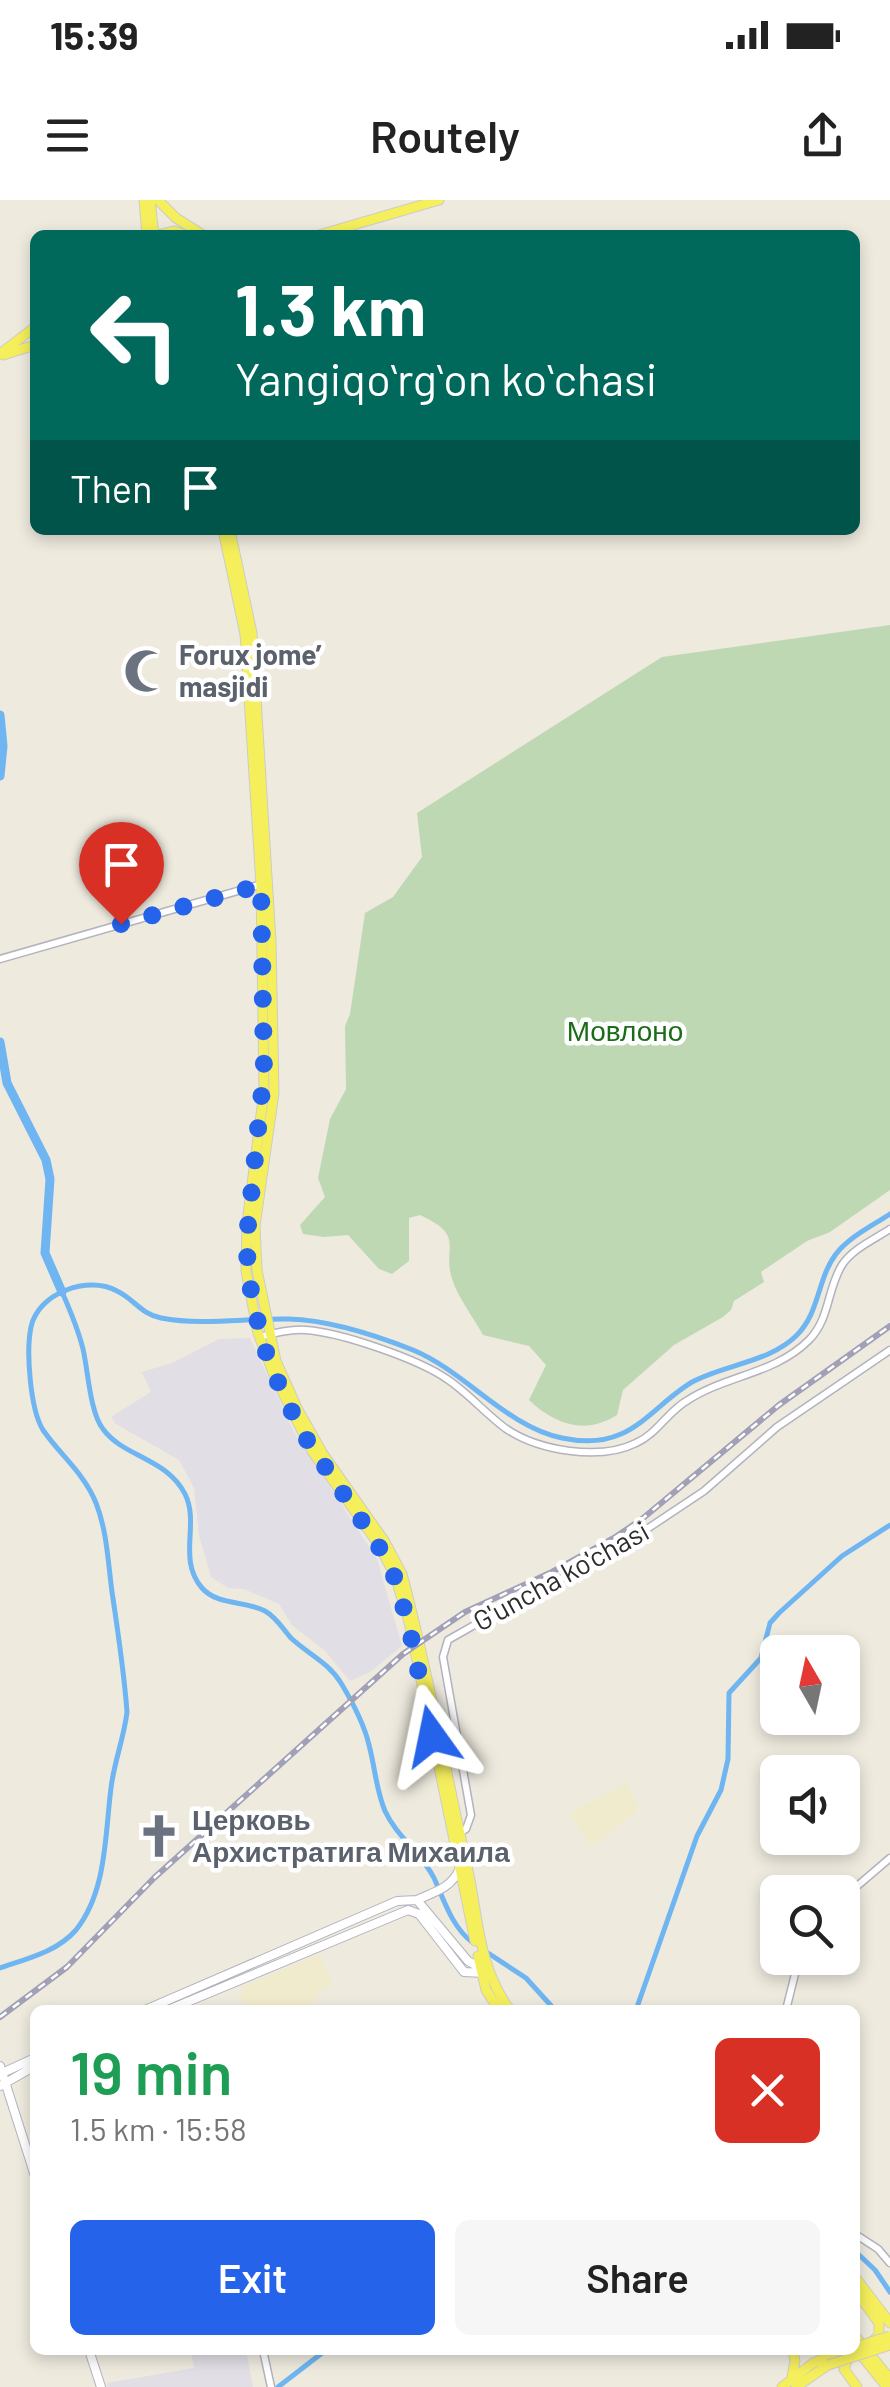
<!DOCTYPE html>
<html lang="en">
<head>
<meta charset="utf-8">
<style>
	:root { --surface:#fff; --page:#f6f6f6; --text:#222; --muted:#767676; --accent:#2563eb }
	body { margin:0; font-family:Barlow,sans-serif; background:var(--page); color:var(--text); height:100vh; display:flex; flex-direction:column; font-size:38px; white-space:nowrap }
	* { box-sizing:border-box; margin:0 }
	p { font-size:32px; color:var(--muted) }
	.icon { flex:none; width:55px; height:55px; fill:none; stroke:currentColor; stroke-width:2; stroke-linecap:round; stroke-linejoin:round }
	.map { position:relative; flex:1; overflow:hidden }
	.sheet { position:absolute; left:30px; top:1805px; width:830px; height:350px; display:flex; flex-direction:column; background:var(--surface); border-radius:15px; box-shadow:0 5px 15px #0003 }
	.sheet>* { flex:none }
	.banner { position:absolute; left:30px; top:30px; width:830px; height:305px; border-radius:15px; box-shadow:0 5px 15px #0003; background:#00695c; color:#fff; overflow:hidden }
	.needle { width:65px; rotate:351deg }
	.fabs { position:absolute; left:760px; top:1435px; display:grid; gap:20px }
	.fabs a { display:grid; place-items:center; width:100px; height:100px; border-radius:15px; background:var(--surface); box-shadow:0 5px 15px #0003; font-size:50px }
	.pin { position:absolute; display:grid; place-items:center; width:85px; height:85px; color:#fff; margin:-102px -42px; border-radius:50% 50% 50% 0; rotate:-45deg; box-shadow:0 0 10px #0007 }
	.pin .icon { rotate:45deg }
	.me { position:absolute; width:110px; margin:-55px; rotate:348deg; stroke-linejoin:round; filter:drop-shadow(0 0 8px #0008) }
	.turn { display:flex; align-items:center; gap:35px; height:210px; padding:0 40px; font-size:45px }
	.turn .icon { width:130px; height:130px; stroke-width:2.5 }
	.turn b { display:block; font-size:70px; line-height:85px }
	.then { display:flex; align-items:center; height:95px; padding:0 40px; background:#0003; gap:20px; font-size:38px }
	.round { display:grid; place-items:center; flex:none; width:105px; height:105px; border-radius:15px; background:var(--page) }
	.overview { display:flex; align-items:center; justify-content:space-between; height:170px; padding:0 40px }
	h1 { font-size:60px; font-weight:600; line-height:75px; color:#1e9e55 }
	.button { display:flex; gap:20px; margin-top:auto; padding:20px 40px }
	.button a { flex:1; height:115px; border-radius:15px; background:var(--accent); color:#fff; font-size:40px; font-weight:600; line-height:115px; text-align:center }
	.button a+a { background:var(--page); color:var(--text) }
	.status { display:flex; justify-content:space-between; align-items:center; height:70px; padding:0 50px; background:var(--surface); direction:ltr }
	.status svg { height:28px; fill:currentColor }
	header { display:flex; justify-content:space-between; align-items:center; height:130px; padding:0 40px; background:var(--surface); font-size:45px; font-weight:600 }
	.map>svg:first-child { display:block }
	.industrial { fill:#e2dee6 }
	.education { fill:#f0ebcd }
	.cemetery { fill:#bfd8b4 }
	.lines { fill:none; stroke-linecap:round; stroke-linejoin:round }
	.canal { stroke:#6eb5f2; stroke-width:5 }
	.river { stroke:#6eb5f2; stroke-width:9 }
	.tertiary-casing { stroke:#b2b2c0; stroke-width:9 }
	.secondary-casing { stroke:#b2b2c0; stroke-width:10 }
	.primary-casing { stroke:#ccc; stroke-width:11 }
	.tertiary { stroke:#fff; stroke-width:6 }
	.secondary { stroke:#fff; stroke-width:8 }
	.primary { stroke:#f5ef5c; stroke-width:9 }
	.rail-casing { stroke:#a1a0b7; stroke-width:6 }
	.rail { stroke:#fff; stroke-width:2.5; stroke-dasharray:8; stroke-linecap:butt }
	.primary-bridge-casing { stroke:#ccc; stroke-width:11; stroke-linecap:butt }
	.primary-bridge { stroke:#f5ef5c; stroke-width:9 }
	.route { stroke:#2563eb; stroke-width:18; stroke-dasharray:0 32.4 }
	.labels { text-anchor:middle; stroke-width:9; stroke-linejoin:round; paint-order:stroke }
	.worship-label { font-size:28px; font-weight:bold; fill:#5b616d; stroke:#fff; text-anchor:start }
	.park-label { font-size:28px; fill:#196c18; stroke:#fff }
	.street-label { font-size:28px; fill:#2c2c2c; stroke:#fff }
</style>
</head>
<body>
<div class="status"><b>15:39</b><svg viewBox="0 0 49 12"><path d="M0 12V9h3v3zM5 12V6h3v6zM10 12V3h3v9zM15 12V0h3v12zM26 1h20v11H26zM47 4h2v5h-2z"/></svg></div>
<header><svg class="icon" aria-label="menu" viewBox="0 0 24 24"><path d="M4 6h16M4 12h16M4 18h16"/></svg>Routely<svg class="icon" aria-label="share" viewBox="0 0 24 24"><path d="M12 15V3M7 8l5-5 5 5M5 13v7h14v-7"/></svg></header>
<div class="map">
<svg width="890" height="2187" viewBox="0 0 890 2187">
	<rect width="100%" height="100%" fill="#eeeade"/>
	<path class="industrial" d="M250 1138 293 1230 377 1359 402 1446 370 1472 350 1481 325 1451 292 1425 279 1404 244 1389 228 1388 211 1377 199 1335 194 1288 179 1260 116 1224 111 1217 151 1192 142 1172 172 1163 219 1139Z
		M191 2150H246L253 2187H108L107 2183 194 2168Z"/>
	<path class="education" d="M627 1583 637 1605 636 1612 592 1647 569 1613Z
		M320 1754 333 1784 319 1792 317 1800 303 1810H284L281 1804 272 1810H249L238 1796 243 1793 241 1787Z"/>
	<path class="cemetery" d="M890 425V990L830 1032 807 1041 761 1072 764 1082 734 1101 731 1110 723 1117 674 1145 623 1190 617 1215C586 1235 555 1225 529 1200L546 1165 529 1146 483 1135C474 1118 458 1098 452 1079 442 1046 466 1036 420 1015L409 1018V1061L392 1074 379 1069 348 1035 324 1037 303 1034 300 1025 325 997 318 978 330 919 346 889 345 826 350 814 365 713 393 697 422 657 417 613 662 457Z"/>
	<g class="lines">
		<path class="canal" d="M62 1092C70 1110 78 1129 83 1149 88 1170 90 1213 103 1229 123 1257 167 1258 185 1294 200 1324 177 1359 202 1388 218 1406 244 1400 265 1411 276 1417 283 1429 291 1438 308 1454 328 1462 341 1483 353 1503 364 1523 369 1545 375 1567 376 1590 385 1611 397 1637 421 1652 434 1678 444 1700 452 1727 472 1742
			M485 1751 526 1778 555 1810
			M0 1768C26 1759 57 1752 76 1730 107 1691 105 1634 111 1588 114 1562 124 1538 127 1512 124 1471 118 1432 112 1392 108 1362 107 1331 96 1303 84 1273 61 1256 43 1230 30 1209 26 1151 31 1127 38 1093 88 1075 117 1091 134 1099 141 1114 161 1118 203 1126 246 1118 289 1119 330 1120 375 1135 413 1150 466 1172 507 1227 562 1238 581 1242 603 1242 621 1234 648 1222 668 1195 694 1181 727 1164 770 1162 797 1135 820 1112 817 1079 836 1054 849 1037 872 1026 890 1014
			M636 1810 697 1636 721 1590 728 1559 729 1493 761 1458 770 1423 779 1413 842 1356 890 1325
			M855 2051 875 2070 890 2092
			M278 2187 326 2150"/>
		<path class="river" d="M0 515 3 546 0 576
			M0 842 7 883 46 960 50 979 45 1053 62 1092"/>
		<g class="tertiary-casing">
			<path id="tertiary" d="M0 759 262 684
				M260 1137C274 1133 290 1129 305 1130 340 1132 418 1159 447 1179 468 1193 485 1213 505 1228 538 1251 600 1261 636 1243 657 1234 668 1211 688 1200 727 1175 775 1174 809 1140 830 1119 827 1089 842 1065 852 1049 875 1039 890 1029
				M458 1634 466 1629 471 1615 443 1457 448 1440 522 1398 605 1357 704 1291 777 1227 890 1150
				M842 1699 890 1658
				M786 1810 799 1758
				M855 2034 878 2049 890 2063
				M263 2150 271 2187"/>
		</g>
		<g class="secondary-casing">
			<path id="secondary" d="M417 1700C434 1692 451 1688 459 1670
				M145 1810 397 1701 417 1700 468 1761 484 1770
				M168 1810 408 1710 419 1714 464 1772 484 1773
				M0 1866 35 1976
				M0 1874 35 1858
				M0 1886 35 1866
				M89 2150 101 2187"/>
		</g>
		<g class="primary-casing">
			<path id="primary" d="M144 0 147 35
				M150 0 154 35
				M158 0 176 18 203 35
				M158 35 174 31 185 35
				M319 35 439 0
				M0 154 35 127
				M3 155 35 145
				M223 330 245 434 261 685 264 892 247 1023 246 1071 258 1133 274 1175 312 1251 379 1345 395 1376 409 1422 475 1741
				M230 330 252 433 271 741 274 893 255 1026 257 1070 276 1161 298 1210 323 1254 385 1342 402 1374C428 1470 445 1569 467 1666 479 1718 477 1765 510 1810
				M478 1756 486 1790 499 1810
				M855 2077 890 2123
				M855 2090 879 2123V2135L873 2141
				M855 2136 890 2179
				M857 2150 887 2187
				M849 2156 844 2169 857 2187
				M792 2176 795 2161 793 2150
				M782 2187 813 2163 844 2150
				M796 2187 828 2165"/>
		</g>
		<use href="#tertiary" class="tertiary"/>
		<use href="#secondary" class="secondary"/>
		<use href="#primary" class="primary"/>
		<g class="rail-casing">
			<path id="rail" d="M0 1817 67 1767 154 1678 403 1454 465 1412 552 1372 614 1338 642 1319 779 1205 890 1126"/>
		</g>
		<use href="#rail" class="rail"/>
		<g class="primary-bridge-casing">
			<path id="primary-bridge" d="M855 2147 890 2136
				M828 2165 890 2145"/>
		</g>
		<use href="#primary-bridge" class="primary-bridge"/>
	</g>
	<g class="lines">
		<path class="route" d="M121 724 261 685 264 871 246 1045 252 1100 269 1163 301 1231 378 1345 394 1376 408 1422 432 1536"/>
	</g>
	<defs>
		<g id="mosque-bare" transform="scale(3.45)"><path d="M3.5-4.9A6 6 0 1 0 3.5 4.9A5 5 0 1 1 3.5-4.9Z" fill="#6b7280" stroke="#fff" stroke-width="2.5" paint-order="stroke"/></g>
		<g id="church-bare" transform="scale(3.45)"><path d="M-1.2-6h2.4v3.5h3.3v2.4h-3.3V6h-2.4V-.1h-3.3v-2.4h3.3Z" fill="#6b7280" stroke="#fff" stroke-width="2.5" paint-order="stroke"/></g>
	</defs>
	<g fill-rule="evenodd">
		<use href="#mosque-bare" x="146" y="471"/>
		<use href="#church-bare" x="159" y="1636"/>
	</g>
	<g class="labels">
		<g class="worship-label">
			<text x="179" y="465">Forux jome’<tspan x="179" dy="32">masjidi</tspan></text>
			<text x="192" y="1630">Церковь<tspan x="192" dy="32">Архистратига Михаила</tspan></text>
		</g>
		<g class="park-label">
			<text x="625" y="841">Мовлоно</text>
		</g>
		<g class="street-label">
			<text transform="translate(561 1376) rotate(-29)" y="10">G'uncha ko'chasi</text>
		</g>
	</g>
</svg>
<div class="fabs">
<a><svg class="needle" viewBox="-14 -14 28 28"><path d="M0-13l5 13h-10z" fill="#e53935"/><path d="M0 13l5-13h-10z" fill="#767676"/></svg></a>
<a><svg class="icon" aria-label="sound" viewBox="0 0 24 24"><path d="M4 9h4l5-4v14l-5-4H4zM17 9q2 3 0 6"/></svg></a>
<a><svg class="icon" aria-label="search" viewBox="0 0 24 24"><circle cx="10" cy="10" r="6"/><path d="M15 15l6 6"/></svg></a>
</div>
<div class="pin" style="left:121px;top:724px;background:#d93025"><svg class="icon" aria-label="arrive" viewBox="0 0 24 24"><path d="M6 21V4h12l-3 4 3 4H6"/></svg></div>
<svg class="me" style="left:432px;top:1536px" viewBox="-20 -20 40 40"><path d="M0-17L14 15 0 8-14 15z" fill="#2563eb" stroke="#fff" stroke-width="4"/></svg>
<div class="banner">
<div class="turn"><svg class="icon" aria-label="left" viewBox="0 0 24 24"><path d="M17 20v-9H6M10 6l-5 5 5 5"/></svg><div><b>1.3 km</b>Yangiqoʻrgʻon koʻchasi</div></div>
<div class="then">Then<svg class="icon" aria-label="arrive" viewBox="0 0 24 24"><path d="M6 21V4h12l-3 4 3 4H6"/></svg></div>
</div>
<section class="sheet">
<div class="overview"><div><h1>19 min</h1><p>1.5 km · 15:58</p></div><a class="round" style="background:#d93025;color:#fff"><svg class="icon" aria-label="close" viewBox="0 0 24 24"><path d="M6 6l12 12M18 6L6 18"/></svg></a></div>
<div class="button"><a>Exit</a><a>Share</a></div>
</section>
</div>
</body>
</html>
